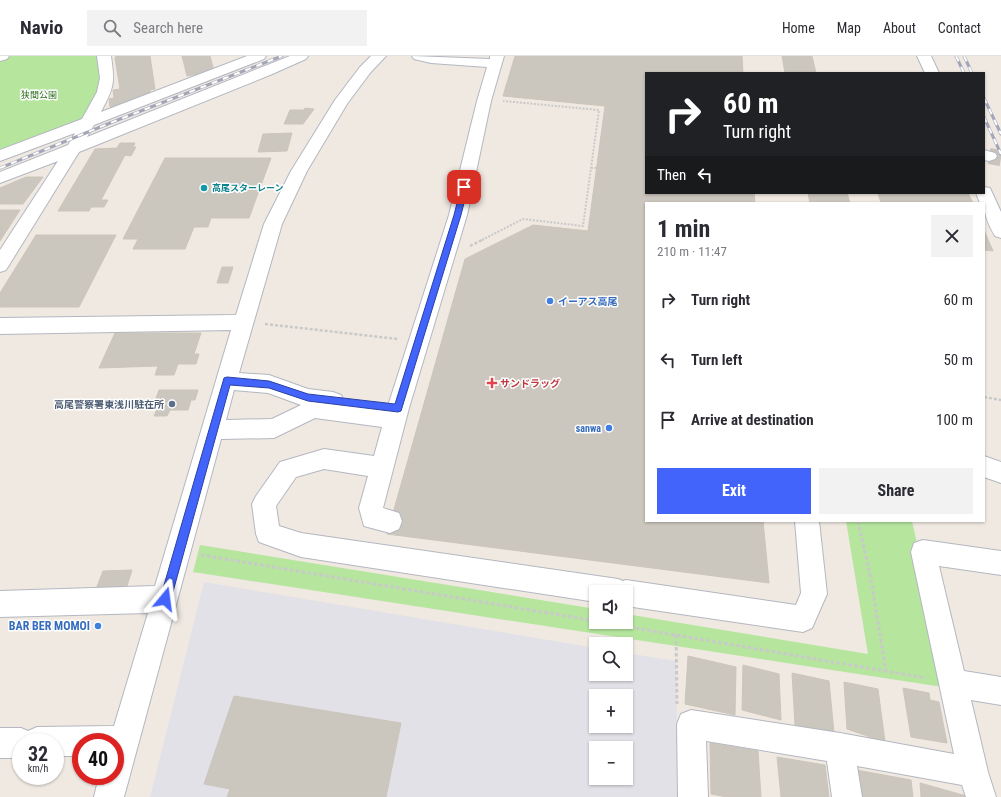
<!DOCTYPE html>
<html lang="en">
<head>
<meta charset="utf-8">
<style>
	:root { --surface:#fff; --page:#f2f2f3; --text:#2b2b33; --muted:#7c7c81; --line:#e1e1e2; --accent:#4264fb }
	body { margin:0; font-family:"Roboto Condensed","Noto Sans JP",sans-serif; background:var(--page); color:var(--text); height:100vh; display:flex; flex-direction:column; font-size:15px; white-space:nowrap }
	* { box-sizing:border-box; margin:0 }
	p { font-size:13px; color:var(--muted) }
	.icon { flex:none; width:22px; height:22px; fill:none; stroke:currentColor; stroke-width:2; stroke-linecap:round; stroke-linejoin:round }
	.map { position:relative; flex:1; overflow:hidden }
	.details { position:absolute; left:645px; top:146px; width:340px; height:320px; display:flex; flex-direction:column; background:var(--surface); border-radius:0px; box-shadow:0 1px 3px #0004 }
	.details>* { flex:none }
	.hud { position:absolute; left:645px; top:16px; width:340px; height:122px; border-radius:0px; box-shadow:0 1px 3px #0004; background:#202124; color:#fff; overflow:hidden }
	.fabs { position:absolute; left:589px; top:529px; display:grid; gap:8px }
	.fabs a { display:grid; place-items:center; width:44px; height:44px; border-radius:0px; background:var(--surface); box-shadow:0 1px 3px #0004; font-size:20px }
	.speed { position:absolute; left:12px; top:677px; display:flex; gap:8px; font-size:20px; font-weight:700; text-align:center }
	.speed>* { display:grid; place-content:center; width:52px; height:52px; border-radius:50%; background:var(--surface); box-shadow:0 1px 3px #0004; line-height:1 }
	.speed small { font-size:10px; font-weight:400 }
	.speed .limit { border:6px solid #d22; background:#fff; color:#111 }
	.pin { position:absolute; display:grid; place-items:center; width:34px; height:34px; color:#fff; margin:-17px; border-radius:8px; box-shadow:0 2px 6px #0006 }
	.me { position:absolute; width:44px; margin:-22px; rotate:16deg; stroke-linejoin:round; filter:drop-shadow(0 0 3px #0008) }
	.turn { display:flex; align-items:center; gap:14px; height:84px; padding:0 12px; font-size:18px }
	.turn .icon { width:52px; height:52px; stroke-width:2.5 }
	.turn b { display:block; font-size:28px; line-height:34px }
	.then { display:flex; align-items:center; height:38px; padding:0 12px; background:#0003; gap:8px; font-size:15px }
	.round { display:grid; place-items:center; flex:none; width:42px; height:42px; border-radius:0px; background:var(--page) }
	.summary { display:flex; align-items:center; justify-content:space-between; height:68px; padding:0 12px }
	h1 { font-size:24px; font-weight:700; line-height:30px }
	.button { display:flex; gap:8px; margin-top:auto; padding:8px 12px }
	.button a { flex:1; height:46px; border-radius:0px; background:var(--accent); color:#fff; font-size:16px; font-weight:700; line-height:46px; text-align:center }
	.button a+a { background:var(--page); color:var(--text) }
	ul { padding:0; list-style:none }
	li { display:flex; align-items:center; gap:12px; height:60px; padding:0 12px }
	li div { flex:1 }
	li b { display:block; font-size:15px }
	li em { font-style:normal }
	header { display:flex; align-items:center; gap:24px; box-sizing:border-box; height:56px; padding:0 20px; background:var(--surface); border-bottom:1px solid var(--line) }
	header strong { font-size:19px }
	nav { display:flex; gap:22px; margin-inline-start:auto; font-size:14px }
	.search { width:280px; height:36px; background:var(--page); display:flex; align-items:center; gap:10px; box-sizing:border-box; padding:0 14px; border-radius:0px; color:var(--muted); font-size:15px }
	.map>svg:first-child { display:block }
	.industrial { fill:#e3e1e8; fill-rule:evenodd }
	.green { fill:#b6e59e }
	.building { fill:#cbc7bf; stroke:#cbc5ba }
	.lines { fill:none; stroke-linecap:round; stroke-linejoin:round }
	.minor-tunnel { stroke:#c8c4bd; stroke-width:16; stroke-dasharray:16 8; stroke-linecap:butt }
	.minor-casing { stroke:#b4b7c1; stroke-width:2 }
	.path-far2 { stroke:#c9c9c9; stroke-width:2; stroke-dasharray:2 1.5; stroke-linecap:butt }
	.path-far1 { stroke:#c9c9c9; stroke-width:2.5; stroke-dasharray:3 2; stroke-linecap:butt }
	.path { stroke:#c9c9c9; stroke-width:3; stroke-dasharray:3.5 2.5; stroke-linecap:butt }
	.minor { fill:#fff; fill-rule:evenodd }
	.rail-casing { stroke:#a3a6b8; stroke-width:3 }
	.rail { stroke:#fff; stroke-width:2; stroke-dasharray:6; stroke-linecap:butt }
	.route { fill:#4264fb; stroke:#2b41a3 }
	.culture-dot { fill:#0f9aa8; stroke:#fff; stroke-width:1.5 }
	.shop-dot { fill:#3f7fe0; stroke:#fff; stroke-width:1.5 }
	.health-dot { fill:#e0444e; stroke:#fff; stroke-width:1.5 }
	.service-dot { fill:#5c6f8a; stroke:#fff; stroke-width:1.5 }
	.labels { text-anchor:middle; stroke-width:3; stroke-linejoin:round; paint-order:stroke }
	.far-park-label { font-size:9px; fill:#2c6e1b; stroke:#fff }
	.far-culture-label { font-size:9px; font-weight:bold; fill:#0d838f; stroke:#fff; text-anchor:start }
	.shop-label { font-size:10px; font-weight:bold; fill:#366cbe; stroke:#fff; text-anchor:start }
	.health-label { font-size:10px; font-weight:bold; fill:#be3a42; stroke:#fff; text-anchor:start }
	.service-label { font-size:10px; font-weight:bold; fill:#4e5e75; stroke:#fff; text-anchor:end }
	.near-shop-label { font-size:12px; font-weight:bold; fill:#366cbe; stroke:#fff; text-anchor:end }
</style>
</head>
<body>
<header>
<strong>Navio</strong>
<div class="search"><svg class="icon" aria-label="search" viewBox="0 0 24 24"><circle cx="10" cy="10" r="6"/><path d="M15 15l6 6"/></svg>Search here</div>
<nav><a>Home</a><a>Map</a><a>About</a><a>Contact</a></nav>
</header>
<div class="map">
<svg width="1001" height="741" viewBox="0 0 1001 741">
	<rect width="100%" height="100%" fill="#efe9e1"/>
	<path class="industrial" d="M204 526 596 592V618H626V597L676 605 678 741H150ZM596 640H626V670H596ZM596 692H626V722H596Z"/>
	<path class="green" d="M0 0H103V45L94 60 0 96Z
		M846 465H912L949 632 193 516 200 489 596 553V566H626V558L868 598Z"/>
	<path class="building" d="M116 0H150L155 33 150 34V37L142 39V43L113 52 112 50 110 51 109 43 114 42 113 34 120 33 115 2Z
		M182 0H210L214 15 187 20Z
		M515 0H742L743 17H646V137H754L755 147H646V465H763L769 527 387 478 465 203 533 169 588 175 605 50 503 40Z
		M782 0H812L816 17H785Z
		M305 52 314 53 303 68H284L290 54H304Z
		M292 77 287 95 258 96 263 78Z
		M120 87H135L133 91H136L131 100 125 99 101 144H108L104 151H91L89 155H58L95 93 117 92Z
		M165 102H271L249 162H211L208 171H194L185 193H133L138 183H123Z
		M26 121H43L23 148H0V132Z
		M808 137H847L850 147H810Z
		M878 137H968L973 147H881Z
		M0 154H20L0 185Z
		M984 174 993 195 984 194Z
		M36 179H116L79 251H0V237Z
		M222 211H233L228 227H217Z
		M115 277H201L194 298H199L196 308H178L174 319H155L158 310 99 312Z
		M159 334H198L195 344H191L188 354H170L167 360H154L157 353H152Z
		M132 514 126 533H96L103 515Z
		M688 600 736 611 735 659 685 648Z
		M743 609 779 618 781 664 742 654Z
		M792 617 829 625 834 677 795 669Z
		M844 626 878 633 885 686 847 673Z
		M903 632 929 637 930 644 939 646 947 687 911 681Z
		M234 640 401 667 386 741H227L230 733 204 728Z
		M710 687 758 695 761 741H727L711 738Z
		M777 701 825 709 829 741H781Z
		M851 713 911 724 913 741H856Z
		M920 727 970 741H921Z"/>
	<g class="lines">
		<path class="minor-tunnel" d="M989 100 1001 102"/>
		<g class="minor-casing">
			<path id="minor" d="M0 0H9L7 3 0 5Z
				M97 0H111C115 28 114 31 101 56L247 0H266L264 3 94 69 87 81 290 0H308L306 3 270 19 79 96 6 214 0 216V194L58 105 0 127V116L68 89 75 77 0 105V94L82 63 97 36 100 22Z
				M371 0H386L370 17 347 48 307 115 282 168 239 317 269 319 308 333 333 336 341 339 344 345 343 347 387 353 449 159 477 45 487 11 431 7 414 3 412 0 490 3V0H504L491 45 467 159 409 352 383 452 399 457 402 465 399 473 390 477 364 470 359 452 368 420 324 413 296 421 276 450 279 470 301 477 618 523 623 525 626 524 796 549 801 537 795 465H819L827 538 812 572 803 576 626 550V536H596V546L301 501 259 486 256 478 252 448 256 440 280 406 324 393 374 400 382 371 315 362 274 382 221 383 124 741H94L99 720H115V686H81V700H55V686H21V702H0V672H21L28 675 37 671 114 670 148 557 0 561V535L155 530 231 274 0 278V262L236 259 264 168 291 115 335 44 360 11ZM234 334 268 337 301 349 272 363 226 364Z
				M917 0H931L939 17H925Z
				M984 94 995 97 997 100 995 103 989 105 984 104Z
				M984 131 990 132 1001 156V182L995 180C989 170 984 159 984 147H980L976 137H984Z
				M984 400 1001 406V427L984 421Z
				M923 484 1001 495V519L939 510 964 615 1001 621V649L971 644 988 716 996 741H966L962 729 857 710 862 741H832L827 705 706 685 708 741H678L677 668 681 658 691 654 840 677 954 698 911 496 914 487Z"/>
		</g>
		<path class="path-far2" d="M591 112H597
			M482 184 523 163 583 170 599 54 503 45"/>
		<path class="path-far1" d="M470 190 484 183
			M265 268 398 283
			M984 341 1001 344"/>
		<path class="path" d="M858 465 871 524 886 615
			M201 499 596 565
			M600 566 926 622
			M676 579 677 648"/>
		<use href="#minor" class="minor"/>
		<g class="rail-casing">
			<path id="rail" d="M956 0 964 17
				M964 0 972 17
				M984 42 1001 78
				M984 61 1001 98
				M0 112 110 67 282 0"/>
		</g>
		<use href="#rail" class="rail"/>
	</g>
	<path class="route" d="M464 128 468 131 461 159 401 355 398 356 308 345 269 332 230 329 171 543 169 547 165 549 161 547 160 543 224 322 227 321 269 325 308 338 395 348 454 159 461 131Z"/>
	<circle class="culture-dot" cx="204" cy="132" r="4"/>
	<g class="shop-dot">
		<circle cx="550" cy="245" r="4"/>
		<circle cx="609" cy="372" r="4"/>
		<circle cx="98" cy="570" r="4"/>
	</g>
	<path class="health-dot" d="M490 321h4v4h4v4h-4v4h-4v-4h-4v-4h4z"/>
	<circle class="service-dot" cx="172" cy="348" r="4"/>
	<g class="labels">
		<g class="far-park-label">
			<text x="39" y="42">狭間公園</text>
		</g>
		<g class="far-culture-label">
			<text x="212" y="135">高尾スターレーン</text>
		</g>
		<g class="shop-label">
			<text x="558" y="249">イーアス高尾</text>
			<text x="601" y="376" text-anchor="end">sanwa</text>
		</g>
		<g class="health-label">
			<text x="500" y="331">サンドラッグ</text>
		</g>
		<g class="service-label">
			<text x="164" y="352">高尾警察署東浅川駐在所</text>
		</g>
		<g class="near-shop-label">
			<text x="90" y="574">BAR BER MOMOI</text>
		</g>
	</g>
</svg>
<div class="fabs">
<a><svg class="icon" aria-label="sound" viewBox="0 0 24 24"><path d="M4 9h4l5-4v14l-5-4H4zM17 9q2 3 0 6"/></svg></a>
<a><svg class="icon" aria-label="search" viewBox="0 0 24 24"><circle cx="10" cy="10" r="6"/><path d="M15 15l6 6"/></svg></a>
<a>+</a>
<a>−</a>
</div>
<div class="speed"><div>32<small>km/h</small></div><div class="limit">40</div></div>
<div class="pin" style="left:464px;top:131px;background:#d93025"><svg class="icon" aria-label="arrive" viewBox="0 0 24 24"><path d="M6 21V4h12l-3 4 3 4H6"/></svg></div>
<svg class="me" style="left:165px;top:543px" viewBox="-20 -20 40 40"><path d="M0-17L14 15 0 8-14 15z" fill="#4264fb" stroke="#fff" stroke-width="4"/></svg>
<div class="hud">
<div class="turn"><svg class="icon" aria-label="right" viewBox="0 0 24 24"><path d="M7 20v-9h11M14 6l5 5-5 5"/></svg><div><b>60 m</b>Turn right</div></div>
<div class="then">Then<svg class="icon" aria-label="left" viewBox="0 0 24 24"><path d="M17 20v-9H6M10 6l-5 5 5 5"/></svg></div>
</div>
<section class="details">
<div class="summary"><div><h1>1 min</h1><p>210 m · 11:47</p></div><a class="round"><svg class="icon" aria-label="close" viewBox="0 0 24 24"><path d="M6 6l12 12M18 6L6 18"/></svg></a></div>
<ul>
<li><svg class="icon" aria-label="right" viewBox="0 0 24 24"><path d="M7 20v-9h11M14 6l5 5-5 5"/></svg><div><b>Turn right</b></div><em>60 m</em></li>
<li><svg class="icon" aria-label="left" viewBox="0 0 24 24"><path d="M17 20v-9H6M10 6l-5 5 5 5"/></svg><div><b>Turn left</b></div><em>50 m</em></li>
<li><svg class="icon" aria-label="arrive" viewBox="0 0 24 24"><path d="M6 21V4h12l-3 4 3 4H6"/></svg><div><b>Arrive at destination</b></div><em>100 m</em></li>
</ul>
<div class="button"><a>Exit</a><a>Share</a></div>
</section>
</div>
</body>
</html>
